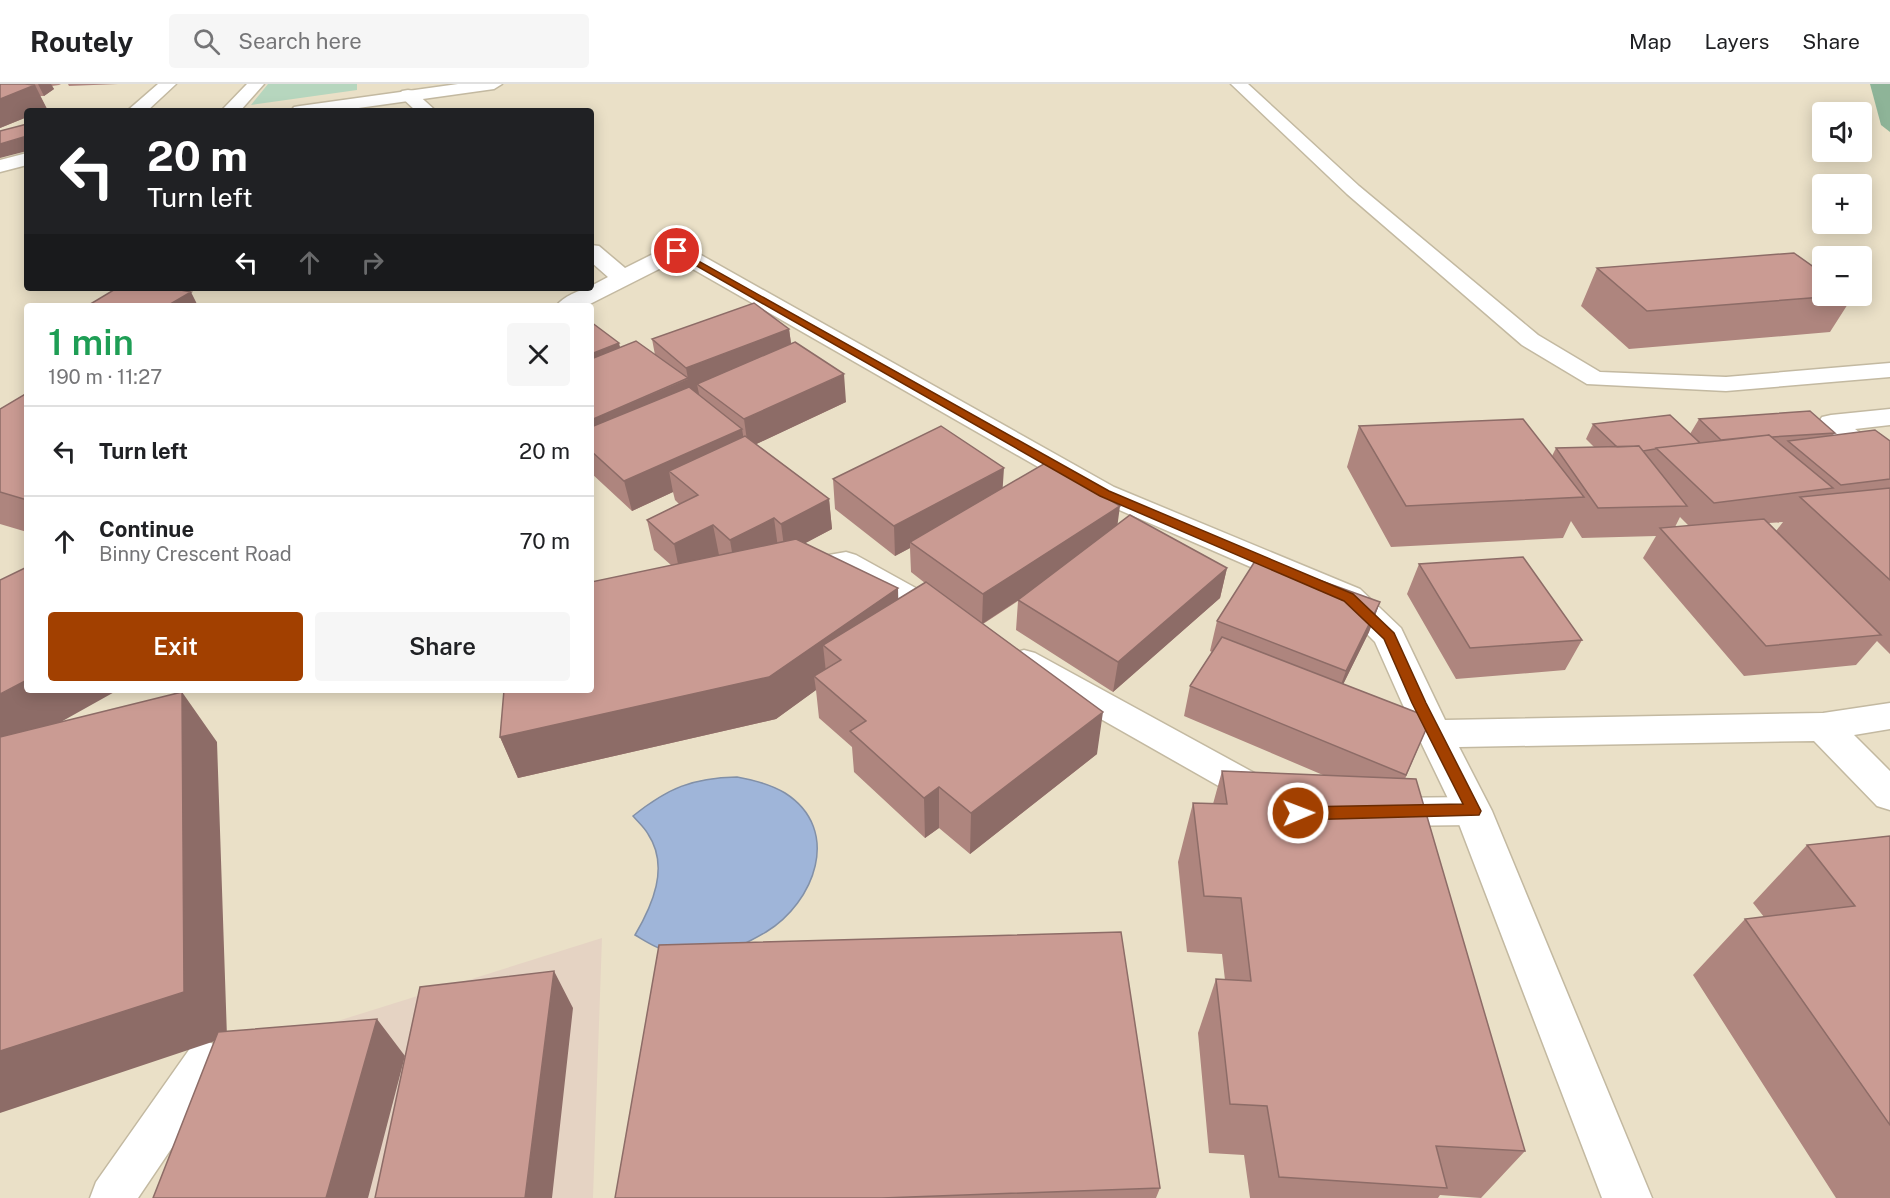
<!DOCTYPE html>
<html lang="en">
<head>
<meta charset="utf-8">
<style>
	:root { --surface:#fff; --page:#f6f6f6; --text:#202124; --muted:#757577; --line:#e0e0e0; --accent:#a24000 }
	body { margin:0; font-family:"Public Sans",sans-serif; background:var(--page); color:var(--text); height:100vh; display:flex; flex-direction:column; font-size:22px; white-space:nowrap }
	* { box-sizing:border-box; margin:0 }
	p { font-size:20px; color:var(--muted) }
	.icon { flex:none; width:33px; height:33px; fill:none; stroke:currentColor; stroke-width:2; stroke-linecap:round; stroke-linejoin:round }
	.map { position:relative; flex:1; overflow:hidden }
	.details { position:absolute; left:24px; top:219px; width:570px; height:390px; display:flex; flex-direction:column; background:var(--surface); border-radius:6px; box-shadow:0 3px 15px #0003 }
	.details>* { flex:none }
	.hud { position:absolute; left:24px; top:24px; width:570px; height:183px; border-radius:6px; box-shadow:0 3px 15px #0003; background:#202124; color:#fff; overflow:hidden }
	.fabs { position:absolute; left:1812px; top:18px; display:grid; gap:12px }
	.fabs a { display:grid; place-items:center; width:60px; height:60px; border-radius:6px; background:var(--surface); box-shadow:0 3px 15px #0003; font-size:30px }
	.pin { position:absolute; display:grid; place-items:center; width:51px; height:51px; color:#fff; margin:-26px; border:3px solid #fff; border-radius:50%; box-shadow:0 2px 6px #0007 }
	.me { position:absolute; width:66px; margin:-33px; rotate:89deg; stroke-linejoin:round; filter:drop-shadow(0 0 4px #0008) }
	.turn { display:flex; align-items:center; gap:21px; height:126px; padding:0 24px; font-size:27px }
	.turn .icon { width:78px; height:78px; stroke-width:2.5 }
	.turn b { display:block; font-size:42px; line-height:51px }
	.lanes { display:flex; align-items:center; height:57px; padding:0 24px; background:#0003; justify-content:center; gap:30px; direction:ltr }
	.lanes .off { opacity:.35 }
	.round { display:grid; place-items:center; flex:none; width:63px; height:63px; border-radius:6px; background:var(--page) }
	.headline { display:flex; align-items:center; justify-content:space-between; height:102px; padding:0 24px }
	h1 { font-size:36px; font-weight:600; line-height:45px; color:#1e9e55 }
	.cta { display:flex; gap:12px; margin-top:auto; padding:12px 24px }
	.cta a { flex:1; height:69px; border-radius:6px; background:var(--accent); color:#fff; font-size:24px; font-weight:600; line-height:69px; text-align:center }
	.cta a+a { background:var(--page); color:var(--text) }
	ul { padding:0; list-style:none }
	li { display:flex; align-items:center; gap:18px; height:90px; padding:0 24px; border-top:2px solid var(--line) }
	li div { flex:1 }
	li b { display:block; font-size:22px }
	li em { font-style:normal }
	header { display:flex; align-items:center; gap:36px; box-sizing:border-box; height:84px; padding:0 30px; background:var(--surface); border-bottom:2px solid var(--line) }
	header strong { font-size:28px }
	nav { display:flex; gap:33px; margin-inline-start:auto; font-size:21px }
	.search { width:420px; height:54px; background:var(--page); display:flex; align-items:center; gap:15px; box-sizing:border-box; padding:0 21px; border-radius:6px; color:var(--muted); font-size:22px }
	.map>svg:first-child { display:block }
	.commercial { fill:#e5d3c3 }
	.green { fill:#b6d6be }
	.forest { fill:#8eb498 }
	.water { fill:#9fb5d9; stroke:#8290a7; stroke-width:1.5 }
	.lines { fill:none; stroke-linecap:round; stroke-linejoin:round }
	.lane-casing { stroke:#c3b9a1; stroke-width:3 }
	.street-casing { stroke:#c3b9a1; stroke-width:3 }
	.secondary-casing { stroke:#c3b9a1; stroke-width:3 }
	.lane { fill:#fff; fill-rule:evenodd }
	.street { fill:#fff; fill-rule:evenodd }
	.secondary { fill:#fff; fill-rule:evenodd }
	.wall { fill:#ae857e; fill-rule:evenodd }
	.shaded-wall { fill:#8d6c67 }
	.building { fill:#ca9b93; stroke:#8d6c67; stroke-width:1.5 }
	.route { fill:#a24000; stroke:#692a00; stroke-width:1.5 }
</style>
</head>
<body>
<header>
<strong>Routely</strong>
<div class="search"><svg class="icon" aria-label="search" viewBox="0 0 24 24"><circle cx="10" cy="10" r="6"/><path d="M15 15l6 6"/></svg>Search here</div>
<nav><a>Map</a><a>Layers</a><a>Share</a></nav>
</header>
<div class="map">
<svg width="1890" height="1114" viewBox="0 0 1890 1114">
	<rect width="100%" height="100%" fill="#eae0c7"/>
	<path class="commercial" d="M602 854 593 1114H180L239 968Z"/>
	<path class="green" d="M268 0H357V6L251 21Z"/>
	<path class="forest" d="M1870 0H1890V48L1881 41Z"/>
	<path class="water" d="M737 693C754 696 770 700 785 709 843 746 814 819 766 848 752 856 735 866 719 867 709 868 697 866 687 865 678 865 668 866 659 864 651 861 642 855 635 851 652 822 670 783 648 750 644 743 638 738 633 732 668 704 692 694 737 693Z"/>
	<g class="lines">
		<g class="lane-casing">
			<path id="lane" d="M1231 0H1248L1359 102 1538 251 1600 288 1726 293 1890 279V293L1726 307 1587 300 1522 261 1347 110Z
				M846 468 856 471 950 523 955 530 950 537 940 540 930 537 842 487 804 493 794 491 790 484 794 477Z
				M1024 566 1035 569 1269 697 1274 707 1269 717 1257 721 1245 717 1013 585 1009 577 1013 569Z
				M1473 713 1485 717 1490 727 1485 737 1473 741 1386 742 1374 738 1369 728 1374 718 1386 714Z
				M206 957 221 963 227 977 221 991 138 1114H90L96 1098 191 963Z"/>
		</g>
		<g class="street-casing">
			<path id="street" d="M158 0H176L147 27H127Z
				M247 0H264L240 27H221Z
				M408 6 414 7 436 27H416L399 11 402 7Z
				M591 161 599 162 625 184 669 162 677 161 685 162 1114 403 1360 505 1401 544 1445 636 1823 629 1890 619V645L1854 651 1890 687V726L1877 722 1814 657 1459 663 1492 727 1652 1114H1602L1454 727 1402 619 1375 558 1338 521 1094 415 677 176 586 222H556C563 213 580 205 591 204V202L608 193 591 178Z
				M1890 325V341L1855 345 1890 371V393L1880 391 1822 345 1818 339 1822 333 1831 331Z"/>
		</g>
		<g class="secondary-casing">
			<path id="secondary" d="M458 0H502L494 5 337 27H291L294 23 300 22Z
				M27 69V81L0 88V76Z"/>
		</g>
		<use href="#lane" class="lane"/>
		<use href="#street" class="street"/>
		<use href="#secondary" class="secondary"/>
	</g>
	<path class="wall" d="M0 0H61L59 1 52 2 54 5 44 12H40L47 25 0 44Z
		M68 0H118L69 2Z
		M1597 184 1822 212H1853L1830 248 1629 265 1581 222Z
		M591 238 620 263 655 271 652 255 789 245 791 259 846 318 756 360 829 415 832 445 805 459 898 515 925 499 911 488 910 464 895 472 835 425 833 395 1003 404 1118 441 1227 484 1220 514 1113 608 1016 546 1018 517 983 540 1097 670 970 770 939 744 925 754 854 688 852 663 819 634 816 606 776 635 518 694 500 653 671 481 654 466 647 436 679 420 675 416 673 408 632 427 591 389Z
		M27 309V448L0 440V325Z
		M1699 335 1835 349 1833 351 1890 357V570L1877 557 1856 581 1744 592 1643 474 1656 452 1582 454 1571 437 1563 454 1391 463 1347 383 1359 342 1552 372 1556 364 1594 363 1586 355 1593 340 1690 350ZM1680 433 1689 442 1675 443ZM1783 438 1776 447 1769 439Z
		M1419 480 1582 556 1565 586 1456 595 1407 510Z
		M1380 518 1369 548 1343 600 1431 634 1405 695 1525 1067 1481 1114 1440 1111 1438 1114H1250L1244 1071 1209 1069 1198 949 1216 895 1225 896 1222 870 1187 868 1178 778 1193 719 1213 720 1222 687 1323 691 1184 632 1190 602 1212 568 1210 567 1217 537Z
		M1890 752V1114H1836L1693 891 1745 835 1764 833 1753 819 1807 761Z
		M1160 1104 1156 1114H615Z"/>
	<path class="shaded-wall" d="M38 0H51L54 5 44 12Z
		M35 1 47 25 41 27H27V33L0 44V15Z
		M27 52V67L0 74V60Z
		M191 208 198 222H167Z
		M789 245 793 274 697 300 699 310 591 367V336L688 295 686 284Z
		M619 259 626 287 591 301V270Z
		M844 290 846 318 748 364 744 335Z
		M742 345 747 374 669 387 673 408 632 427 624 397Z
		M1004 384 1002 414 910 458V464L895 472 894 442Z
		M829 415 832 445 785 470 781 440Z
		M1120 422 1116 452 982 540 983 510Z
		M774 434 778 464 735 486 730 456Z
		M713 441 719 471 680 490 674 460Z
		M1227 484 1220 514 1113 608 1118 578Z
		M898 504 899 545 841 576 823 561 827 598 814 592 816 606 776 635 518 694 500 653Z
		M1380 518 1369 548 1335 617 1346 587Z
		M27 596V606H118L0 672V610Z
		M182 608 217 658 227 953 0 1029V967Z
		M1103 628 1097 670 970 770 971 729Z
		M939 703V744L925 754 924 714Z
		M554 887 573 924 552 1114H525Z
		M377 935 405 972 368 1114H326Z"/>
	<path class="building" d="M0 0H25L35 1 0 15Z
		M27 40V52L0 60V47Z
		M1794 169 1822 189V212H1836L1647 227 1597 184Z
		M117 204H170L191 208 167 222H87Z
		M754 219 789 245 686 284 652 255Z
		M591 238 619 259 591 270Z
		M636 257 688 294 591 336V275Z
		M795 258 844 290 744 335 697 300Z
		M689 303 742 345 624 397 591 367V343Z
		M27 309V416L0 408V325Z
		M1810 327 1835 349 1772 353 1769 351 1721 356 1699 335Z
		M1670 331 1700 359 1656 364 1655 365 1643 367 1639 362 1617 363 1593 340Z
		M1523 335 1584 413 1406 422 1359 342Z
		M941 342 1004 384 894 442 833 395Z
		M1875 346 1890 357V395L1841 401 1788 357Z
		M1769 351 1833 404 1714 419 1656 364Z
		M745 352 829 415 781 440 774 434 730 456 713 441 674 460 647 436 698 411 669 387Z
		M1639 362 1687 422 1598 424 1556 364Z
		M1047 378 1120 422 983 510 910 458Z
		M1890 404V496L1800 413Z
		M1130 431 1227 484 1118 578 1018 516Z
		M1764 435 1881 551 1766 562 1660 444Z
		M796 455 898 504 769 593 500 653 504 606H591V498Z
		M1523 473 1582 556 1470 564 1419 480Z
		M1257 474 1380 518 1346 587 1217 537Z
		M27 483V596L0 610V496Z
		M926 498 1103 628 971 729 939 703 924 714 850 647 866 637 814 592 841 576 823 561Z
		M1222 553 1431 634 1406 691 1190 602Z
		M182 608 184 908 0 967V653Z
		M1222 687 1416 695 1525 1067 1436 1062 1447 1104 1279 1093 1267 1022 1230 1020 1216 895 1251 897 1241 814 1204 812 1193 719 1227 720Z
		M1890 752V1041L1745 835 1855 822 1807 761Z
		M1121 848 1160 1104 882 1114H615L659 861Z
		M554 887 525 1114H375L420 903Z
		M377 935 326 1114H153L218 948Z"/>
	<path class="route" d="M677 165 1109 407 1353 510 1394 549 1426 619 1481 727 1479 731 1298 736 1292 734 1290 729 1292 725 1298 723 1463 720 1412 619 1384 555 1344 517 1100 412 674 169 672 167Z"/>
</svg>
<div class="fabs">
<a><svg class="icon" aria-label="sound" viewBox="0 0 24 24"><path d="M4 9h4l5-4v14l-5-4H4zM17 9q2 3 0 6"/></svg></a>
<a>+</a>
<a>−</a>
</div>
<div class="pin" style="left:677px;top:167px;background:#d93025"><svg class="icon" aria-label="arrive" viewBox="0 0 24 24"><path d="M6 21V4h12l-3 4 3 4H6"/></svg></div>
<svg class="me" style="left:1298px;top:729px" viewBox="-20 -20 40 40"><circle r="17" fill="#a24000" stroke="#fff" stroke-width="3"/><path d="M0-11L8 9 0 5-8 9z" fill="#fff"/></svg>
<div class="hud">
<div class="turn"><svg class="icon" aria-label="left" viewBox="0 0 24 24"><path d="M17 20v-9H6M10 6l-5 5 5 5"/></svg><div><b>20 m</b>Turn left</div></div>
<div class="lanes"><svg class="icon" aria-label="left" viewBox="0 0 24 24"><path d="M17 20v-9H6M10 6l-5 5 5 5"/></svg><svg class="icon off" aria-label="ahead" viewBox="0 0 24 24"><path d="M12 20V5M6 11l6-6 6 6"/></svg><svg class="icon off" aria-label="right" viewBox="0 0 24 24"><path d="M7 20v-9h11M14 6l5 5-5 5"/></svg></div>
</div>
<section class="details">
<div class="headline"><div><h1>1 min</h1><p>190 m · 11:27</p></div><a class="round"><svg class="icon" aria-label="close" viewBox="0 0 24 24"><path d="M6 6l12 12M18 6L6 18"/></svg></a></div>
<ul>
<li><svg class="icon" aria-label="left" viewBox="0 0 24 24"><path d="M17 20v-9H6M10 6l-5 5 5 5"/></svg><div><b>Turn left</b></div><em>20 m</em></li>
<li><svg class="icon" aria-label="ahead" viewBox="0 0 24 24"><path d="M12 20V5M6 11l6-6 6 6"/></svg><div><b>Continue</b><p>Binny Crescent Road</p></div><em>70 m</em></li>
</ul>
<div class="cta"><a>Exit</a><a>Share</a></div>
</section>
</div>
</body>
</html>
